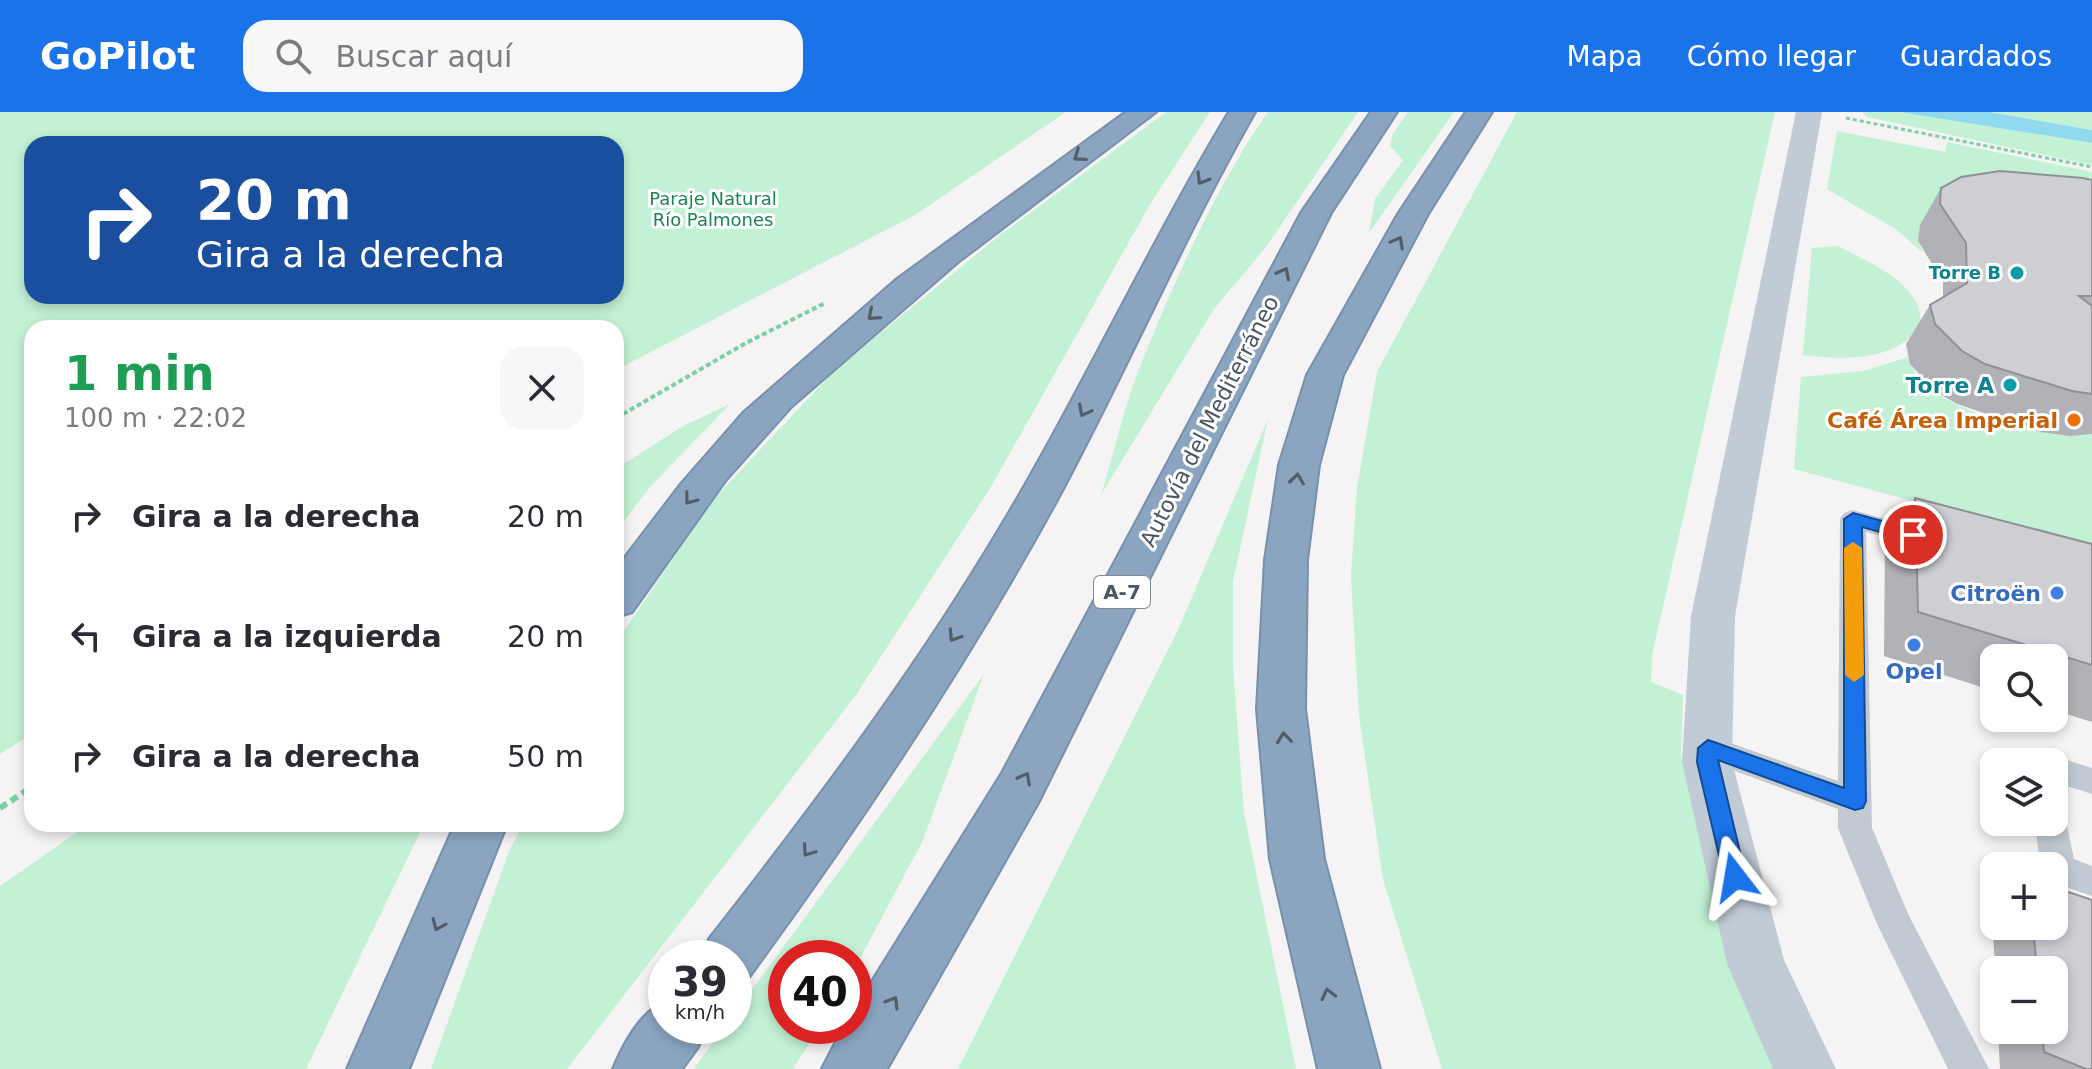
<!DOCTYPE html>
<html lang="es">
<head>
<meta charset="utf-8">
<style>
	:root { --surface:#fff; --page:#f7f7f7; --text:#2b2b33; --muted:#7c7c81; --accent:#1a73e8 }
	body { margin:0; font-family:"DejaVu Sans",sans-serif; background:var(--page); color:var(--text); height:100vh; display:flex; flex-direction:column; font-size:30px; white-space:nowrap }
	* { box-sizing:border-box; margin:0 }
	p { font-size:26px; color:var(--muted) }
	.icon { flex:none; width:44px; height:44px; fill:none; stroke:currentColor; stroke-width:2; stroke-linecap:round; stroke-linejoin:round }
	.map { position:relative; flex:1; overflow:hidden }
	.panel { position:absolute; left:24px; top:208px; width:600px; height:512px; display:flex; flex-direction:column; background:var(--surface); border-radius:24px; box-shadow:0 4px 12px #0003 }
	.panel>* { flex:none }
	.banner { position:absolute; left:24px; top:24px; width:600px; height:168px; border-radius:24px; box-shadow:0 4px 12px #0003; background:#1a4fa0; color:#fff; overflow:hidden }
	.controls { position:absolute; left:1980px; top:532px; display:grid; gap:16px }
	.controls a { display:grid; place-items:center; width:88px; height:88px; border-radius:16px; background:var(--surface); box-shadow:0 4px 12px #0003; font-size:40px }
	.speed { position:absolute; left:648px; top:828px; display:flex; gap:16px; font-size:40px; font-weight:700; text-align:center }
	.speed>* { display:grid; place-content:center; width:104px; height:104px; border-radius:50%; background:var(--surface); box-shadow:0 4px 12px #0003; line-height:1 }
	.speed small { font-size:20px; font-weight:400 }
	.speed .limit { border:12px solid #d22; background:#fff; color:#111 }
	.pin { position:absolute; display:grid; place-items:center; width:68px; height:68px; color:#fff; margin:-34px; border:4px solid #fff; border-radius:50%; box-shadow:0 2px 8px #0007 }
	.me { position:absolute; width:88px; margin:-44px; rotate:346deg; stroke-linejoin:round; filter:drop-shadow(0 0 6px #0008) }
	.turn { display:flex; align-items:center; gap:28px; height:168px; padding:0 40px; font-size:36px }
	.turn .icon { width:104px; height:104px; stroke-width:2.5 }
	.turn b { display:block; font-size:56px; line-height:68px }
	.round { display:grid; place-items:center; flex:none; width:84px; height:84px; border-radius:24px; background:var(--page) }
	.headline { display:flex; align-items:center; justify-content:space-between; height:136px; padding:0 40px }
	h1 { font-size:48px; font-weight:600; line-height:60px; color:#1e9e55 }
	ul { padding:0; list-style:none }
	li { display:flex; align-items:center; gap:24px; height:120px; padding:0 40px }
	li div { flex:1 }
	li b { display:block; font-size:30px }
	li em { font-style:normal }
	header { display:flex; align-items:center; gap:48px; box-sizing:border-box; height:112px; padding:0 40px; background:var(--accent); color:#fff }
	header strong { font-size:38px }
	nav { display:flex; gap:44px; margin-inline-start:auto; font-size:28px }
	.search { width:560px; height:72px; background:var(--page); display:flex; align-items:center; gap:20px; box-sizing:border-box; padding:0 28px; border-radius:24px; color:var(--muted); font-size:30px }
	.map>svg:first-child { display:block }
	.green { fill:#c3f1d5; fill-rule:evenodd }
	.water { fill:#90daee }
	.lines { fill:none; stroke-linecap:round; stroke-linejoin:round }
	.highway-casing { stroke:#7690ad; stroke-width:4 }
	.path-far2 { stroke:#7ad0a6; stroke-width:3; stroke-dasharray:4 3; stroke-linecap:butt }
	.path-far1 { stroke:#7ad0a6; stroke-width:4; stroke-dasharray:5 3; stroke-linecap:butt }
	.path { stroke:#7ad0a6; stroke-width:6; stroke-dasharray:8 5; stroke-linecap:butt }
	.lane { fill:#c1cad2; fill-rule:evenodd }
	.secondary { fill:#c1cbd6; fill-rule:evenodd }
	.highway { fill:#8ba5c1; fill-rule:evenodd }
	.wall { fill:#b0b2b7 }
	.building { fill:#cdcfd5; stroke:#909195; stroke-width:2 }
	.oneway { stroke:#505e6b }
	.route { fill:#1a73e8; stroke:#114b97; stroke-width:2 }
	.slow { fill:#f59e0b }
	.culture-dot { fill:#0f9aa8; stroke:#fff; stroke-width:3 }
	.food-dot { fill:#e8710a; stroke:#fff; stroke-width:3 }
	.shop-dot { fill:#3f7fe0; stroke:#fff; stroke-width:3 }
	.labels { text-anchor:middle; stroke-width:6; stroke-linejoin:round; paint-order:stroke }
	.far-park-label { font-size:18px; fill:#17864f; stroke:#fff }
	.far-culture-label { font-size:18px; font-weight:bold; fill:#0d838f; stroke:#fff; text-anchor:end }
	.shield { fill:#fff; stroke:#808990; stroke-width:2 }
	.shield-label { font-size:20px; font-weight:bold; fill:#4a5661 }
	.culture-label { font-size:22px; font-weight:bold; fill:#0d838f; stroke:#fff; text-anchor:end }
	.food-label { font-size:22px; font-weight:bold; fill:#c56008; stroke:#fff; text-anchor:end }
	.street-label { font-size:22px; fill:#4a5661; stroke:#fff }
	.shop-label { font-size:22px; font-weight:bold; fill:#366cbe; stroke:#fff; text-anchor:end }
</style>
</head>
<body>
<header>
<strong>GoPilot</strong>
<div class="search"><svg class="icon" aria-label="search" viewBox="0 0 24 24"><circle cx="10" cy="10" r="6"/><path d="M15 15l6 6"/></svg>Buscar aquí</div>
<nav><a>Mapa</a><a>Cómo llegar</a><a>Guardados</a></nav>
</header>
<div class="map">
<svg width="2092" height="957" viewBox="0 0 2092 957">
	<rect width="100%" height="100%" fill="#f5f3f3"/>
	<path class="green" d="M0 0H1066L915 103 616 258V216H32V622L0 642ZM32 32H616V184H32Z
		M1166 0H1210L1152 89 992 373 856 583 567 957H431L509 739 523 712H616V531L712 389 835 258 999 124Z
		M1268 0H1358L1266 135 1214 197 1101 383C1115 338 1125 290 1143 247 1176 166 1217 72 1268 0Z
		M1408 0H1454L1369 121 1375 87 1403 48 1390 34 1392 23Z
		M1517 0H1775L1652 543 1651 570 1683 583 1681 642 1703 742 1777 957H1442L1383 767 1359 604 1351 464 1357 376 1377 260Z
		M1862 0H1900L2092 31V53L1867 5Z
		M1989 0H2092V18L2088 17Z
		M1837 19 1945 40 1947 30 2092 60V111L1918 129 1923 141 1897 118 1827 77Z
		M1838 134C1869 151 1923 171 1921 213 1896 250 1843 248 1803 243L1812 136Z
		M1909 245C1918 298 2047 326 2092 322V461L2069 431 1794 357 1801 265 1863 259Z
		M730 292 649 376 616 420V357L683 314Z
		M1268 307 1233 469V555L1244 701 1296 957H958L1178 518Z
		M984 562 923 728 854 858V846H786V914H820L793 957H694L725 914H734V902Z
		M89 712H424L306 957H0V774Z"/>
	<path class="water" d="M1900 0H1989L2092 18V31Z"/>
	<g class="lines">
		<g class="highway-casing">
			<path id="highway" d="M1126 0H1156L958 150 791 295 725 369 632 500 616 505V457L681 372 743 301 897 167Z
				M1229 0H1255C1183 126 1126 260 1057 388 966 555 861 712 749 865L734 871V846H700L709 827C807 702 903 575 986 439 1074 296 1143 143 1229 0Z
				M1371 0H1397L1331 101 1038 691 887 957H822L844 914H854V898L1002 661 1301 101Z
				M1466 0H1492L1428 102 1343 263 1319 353 1307 448 1305 597 1324 747 1380 957H1318L1270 747 1257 597 1265 448 1279 353 1307 263 1398 102Z
				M455 712H507L409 957H347Z
				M666 889V914H707L698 935 682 957H613C623 933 641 899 666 889Z"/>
		</g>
		<path class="path-far2" d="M1846 6 2092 55"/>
		<path class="path-far1" d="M616 306 746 231 825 191"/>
		<path class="path" d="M0 696 32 675"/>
		<path class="lane" d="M1853 398 1938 422 1942 428 1938 434 1929 437 1866 420 1872 716 1909 804 1989 957H1948L1877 812 1838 716V697L1697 645 1692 636 1697 627 1708 623 1838 669 1840 407 1844 401Z
			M2054 644 2092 656V682L2054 670V650H2041Z
			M2054 696 2064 700 2074 747 2092 754V784L2054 771V754H2040L2035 710H2054Z"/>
		<path class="secondary" d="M1796 0H1822L1735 504 1732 650 1784 848 1836 957H1773L1727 852 1682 650 1691 504Z"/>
		<use href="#highway" class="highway"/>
	</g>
	<path class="wall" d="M2092 68V322L2070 324 2041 320 1957 292 1936 280 1910 252 1906 232 1930 193 1943 185V170L1918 129 1920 113 1941 76Z
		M1915 386 2092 432V610L2054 598V546H1994V579L1884 544 1885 429Z
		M1994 798V814H2054L2092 957H2000L1998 918H2054V858H1995L1992 800Z"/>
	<path class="building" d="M2000 59 2083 66 2092 68V184H2079L2092 194V282L2072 279 1985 252 1962 239 1935 212 1930 193 1967 171 1966 131 1940 92 1941 76 1961 65Z
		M1915 386 2092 432V553L1918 500Z
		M2054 775 2092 788V957H2086L2044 940 2042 918H2054V858H2037L2033 814H2054Z"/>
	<defs><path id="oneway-chevron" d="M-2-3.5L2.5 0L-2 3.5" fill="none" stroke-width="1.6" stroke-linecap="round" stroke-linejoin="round" transform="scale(2)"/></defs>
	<g class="oneway">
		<use href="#oneway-chevron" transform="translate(1079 44) rotate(145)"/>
		<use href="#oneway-chevron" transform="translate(1202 67) rotate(121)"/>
		<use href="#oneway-chevron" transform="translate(1398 130) rotate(-61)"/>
		<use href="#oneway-chevron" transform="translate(1284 161) rotate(-62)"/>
		<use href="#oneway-chevron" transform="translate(873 203) rotate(139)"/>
		<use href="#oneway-chevron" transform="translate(1084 299) rotate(118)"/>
		<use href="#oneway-chevron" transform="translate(1297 367) rotate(-82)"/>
		<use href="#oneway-chevron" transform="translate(690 387) rotate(127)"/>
		<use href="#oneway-chevron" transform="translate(954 524) rotate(123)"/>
		<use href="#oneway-chevron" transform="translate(1284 626) rotate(-96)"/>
		<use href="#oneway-chevron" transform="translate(1025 666) rotate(-62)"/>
		<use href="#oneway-chevron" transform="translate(808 739) rotate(125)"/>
		<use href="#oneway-chevron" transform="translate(438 813) rotate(113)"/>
		<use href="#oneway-chevron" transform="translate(1328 882) rotate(-103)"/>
		<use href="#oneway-chevron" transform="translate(893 890) rotate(-59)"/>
	</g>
	<path class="route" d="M1853 401 1919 419 1921 423 1913 429 1862 415 1866 689 1863 696 1855 698 1718 648 1746 765 1743 772 1735 775 1727 772 1724 765 1697 650 1698 636 1708 628 1844 676V407Z"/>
	<path class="slow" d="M1853 430 1862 436 1864 563 1854 570 1845 563 1844 436Z"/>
	<g class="culture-dot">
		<circle cx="2017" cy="161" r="8"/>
		<circle cx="2010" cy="273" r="8"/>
	</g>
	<circle class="food-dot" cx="2074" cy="308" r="8"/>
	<g class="shop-dot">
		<circle cx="2057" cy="481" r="8"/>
		<circle cx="1914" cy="533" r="8"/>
	</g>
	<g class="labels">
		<g class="far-park-label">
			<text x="713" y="93">Paraje Natural<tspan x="713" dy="21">Río Palmones</tspan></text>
		</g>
		<g class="far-culture-label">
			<text x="2001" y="167">Torre B</text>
		</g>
		<rect class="shield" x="1094" y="464" width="56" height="32" rx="6"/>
		<g class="shield-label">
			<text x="1122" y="487">A-7</text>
		</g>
		<g class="culture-label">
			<text x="1994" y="281">Torre A</text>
		</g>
		<g class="food-label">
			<text x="2058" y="316">Café Área Imperial</text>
		</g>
		<g class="street-label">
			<text transform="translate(1209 309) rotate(-63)" y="8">Autovía del Mediterráneo</text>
		</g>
		<g class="shop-label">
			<text x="2041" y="489">Citroën</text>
			<text x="1914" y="567" text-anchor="middle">Opel</text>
		</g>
	</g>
</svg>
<div class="controls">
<a><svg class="icon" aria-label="search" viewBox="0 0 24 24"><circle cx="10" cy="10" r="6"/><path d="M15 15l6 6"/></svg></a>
<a><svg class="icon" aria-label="layers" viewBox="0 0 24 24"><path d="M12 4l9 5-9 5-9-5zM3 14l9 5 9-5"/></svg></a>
<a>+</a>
<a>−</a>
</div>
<div class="speed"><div>39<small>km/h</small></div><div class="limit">40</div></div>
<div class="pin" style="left:1913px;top:423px;background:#d93025"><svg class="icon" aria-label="arrive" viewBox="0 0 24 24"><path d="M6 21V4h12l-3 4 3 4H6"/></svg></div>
<svg class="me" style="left:1735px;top:765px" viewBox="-20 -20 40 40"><path d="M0-17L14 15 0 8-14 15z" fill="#1a73e8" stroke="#fff" stroke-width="4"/></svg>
<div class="banner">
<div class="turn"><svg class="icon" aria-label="right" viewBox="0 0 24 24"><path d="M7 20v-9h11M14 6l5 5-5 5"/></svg><div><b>20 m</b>Gira a la derecha</div></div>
</div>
<section class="panel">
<div class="headline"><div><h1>1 min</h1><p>100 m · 22:02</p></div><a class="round"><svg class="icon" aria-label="close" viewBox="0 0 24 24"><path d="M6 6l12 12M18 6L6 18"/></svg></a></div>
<ul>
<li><svg class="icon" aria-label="right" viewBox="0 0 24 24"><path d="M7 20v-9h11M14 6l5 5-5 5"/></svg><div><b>Gira a la derecha</b></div><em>20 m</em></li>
<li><svg class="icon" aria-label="left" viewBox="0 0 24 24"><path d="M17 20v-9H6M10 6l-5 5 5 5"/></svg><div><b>Gira a la izquierda</b></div><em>20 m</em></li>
<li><svg class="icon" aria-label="right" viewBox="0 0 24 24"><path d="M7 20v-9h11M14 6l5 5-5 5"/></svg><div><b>Gira a la derecha</b></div><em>50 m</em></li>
</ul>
</section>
</div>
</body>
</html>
